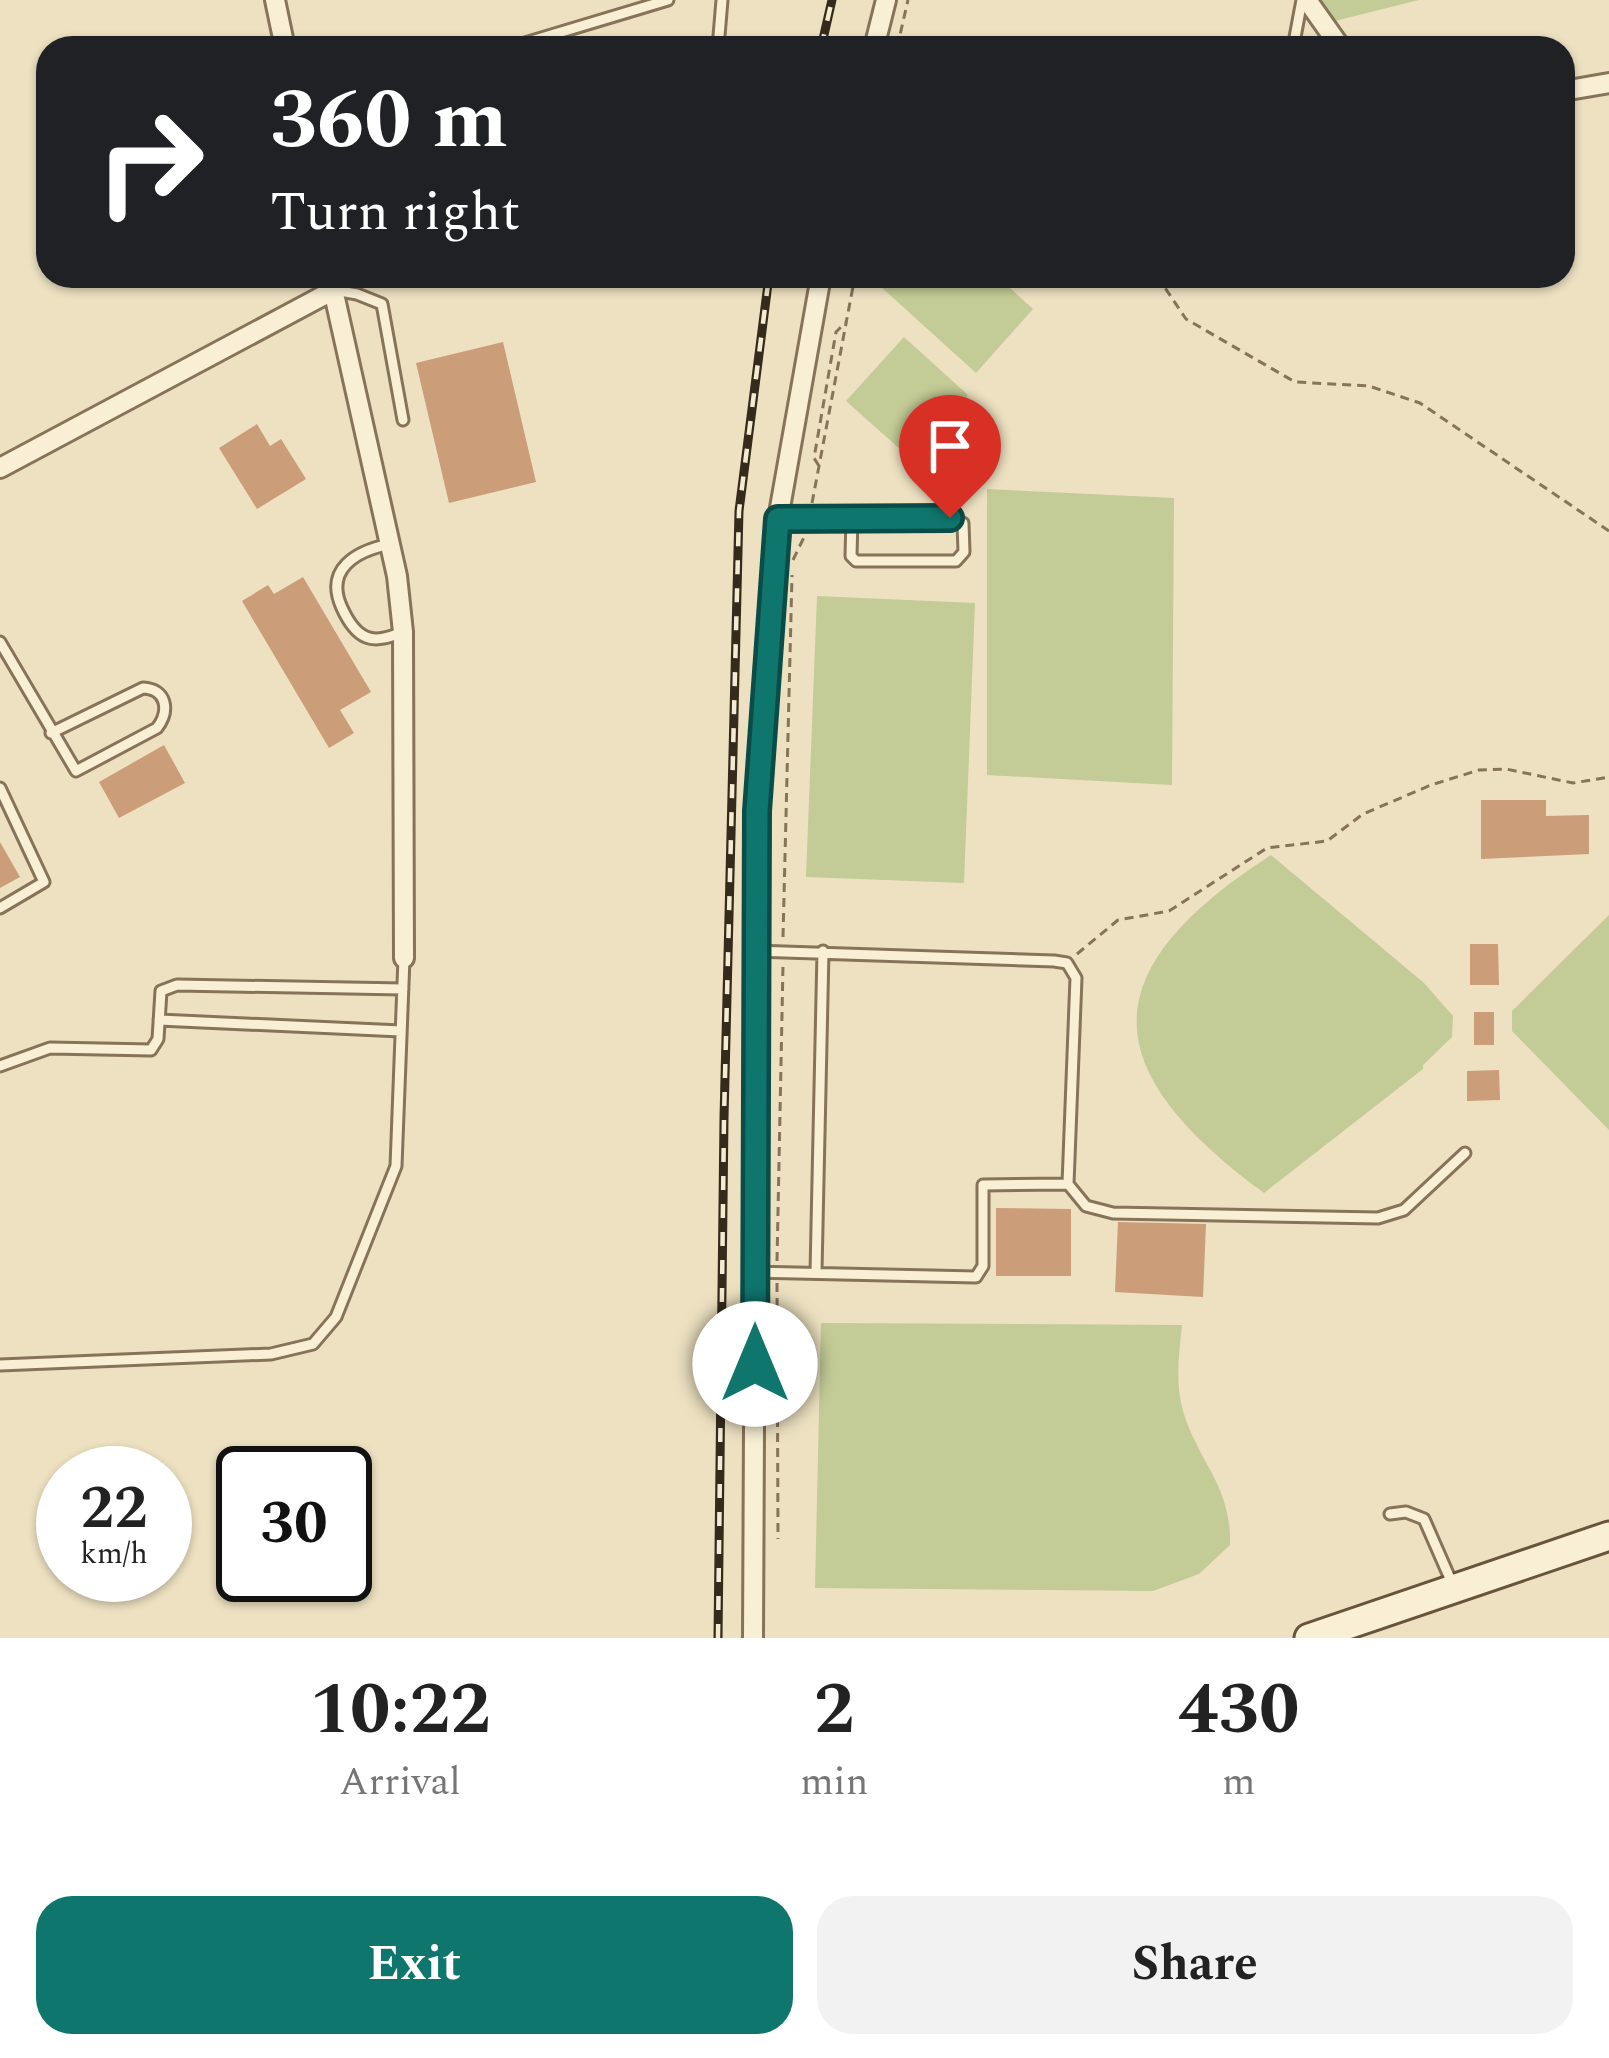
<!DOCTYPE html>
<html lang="en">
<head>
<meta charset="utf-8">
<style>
	:root { --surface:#fff; --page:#f2f2f2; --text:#222; --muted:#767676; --accent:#0f766e }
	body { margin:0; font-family:Spectral,serif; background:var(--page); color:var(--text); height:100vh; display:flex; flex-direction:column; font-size:45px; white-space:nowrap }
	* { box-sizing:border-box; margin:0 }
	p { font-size:39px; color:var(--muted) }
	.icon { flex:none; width:66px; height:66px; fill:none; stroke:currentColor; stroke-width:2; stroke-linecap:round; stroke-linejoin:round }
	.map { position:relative; height:1638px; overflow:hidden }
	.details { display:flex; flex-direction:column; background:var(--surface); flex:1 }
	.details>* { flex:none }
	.banner { position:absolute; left:36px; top:36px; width:1539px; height:252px; border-radius:36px; box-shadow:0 3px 9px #0004; background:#202124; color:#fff; overflow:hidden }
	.speed { position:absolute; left:36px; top:1446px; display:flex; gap:24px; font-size:60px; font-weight:700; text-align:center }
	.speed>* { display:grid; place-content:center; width:156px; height:156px; border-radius:50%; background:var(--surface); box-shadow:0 3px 9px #0004; line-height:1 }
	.speed small { font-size:30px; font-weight:400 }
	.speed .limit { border:6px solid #111; border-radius:18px; background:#fff; color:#111 }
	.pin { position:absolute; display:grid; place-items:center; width:102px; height:102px; color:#fff; margin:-123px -51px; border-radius:50% 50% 50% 0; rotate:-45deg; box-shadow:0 0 12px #0007 }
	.pin .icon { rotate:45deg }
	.me { position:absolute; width:132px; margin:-66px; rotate:0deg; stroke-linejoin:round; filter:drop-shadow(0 0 9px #0008) }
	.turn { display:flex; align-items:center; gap:42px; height:252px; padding:0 36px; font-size:54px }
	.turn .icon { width:156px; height:156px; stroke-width:2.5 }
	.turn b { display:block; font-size:84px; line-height:102px }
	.eta { display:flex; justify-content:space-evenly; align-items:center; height:204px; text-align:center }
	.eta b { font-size:72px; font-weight:700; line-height:84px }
	.cta { display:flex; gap:24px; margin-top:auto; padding:24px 36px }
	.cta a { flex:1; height:138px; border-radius:36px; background:var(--accent); color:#fff; font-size:48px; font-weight:700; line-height:138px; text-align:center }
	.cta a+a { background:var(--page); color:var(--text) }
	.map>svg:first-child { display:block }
	.green { fill:#c3cb96 }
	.building { fill:#cb9d78 }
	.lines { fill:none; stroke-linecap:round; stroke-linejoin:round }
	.service-casing { stroke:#867359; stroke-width:15 }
	.minor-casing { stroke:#867359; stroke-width:24 }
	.secondary-casing { stroke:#68543c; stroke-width:33 }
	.path { stroke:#867359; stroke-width:3; stroke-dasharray:9 6; stroke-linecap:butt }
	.service { stroke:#f8efd4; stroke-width:9 }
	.minor { stroke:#f8efd4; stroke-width:18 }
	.secondary { stroke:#f8efd4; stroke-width:27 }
	.rail-casing { stroke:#362a1d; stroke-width:9 }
	.rail { stroke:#f5ebd1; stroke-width:4.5; stroke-dasharray:14; stroke-linecap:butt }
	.route-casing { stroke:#0a4d48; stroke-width:30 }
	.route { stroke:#0f766e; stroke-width:21 }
</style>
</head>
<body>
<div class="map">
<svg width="1609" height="1638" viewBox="0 0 1609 1638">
	<rect width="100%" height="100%" fill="#ede1c1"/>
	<path class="green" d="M1320 0H1419L1331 22Z
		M890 276H997L1033 309 976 373 880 286Z
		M904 337 968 395 910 458 846 401Z
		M987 489 1174 498 1172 785 987 775Z
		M817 596 975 603 964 883 806 877Z
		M1271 855 1424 983 1453 1016 1452 1037 1423 1065V1069L1264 1193C1095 1069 1091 971 1271 855Z
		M1609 915V1130L1512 1031V1011Z
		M821 1323 1182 1325C1179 1354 1175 1383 1183 1411 1198 1462 1232 1486 1230 1545L1199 1574 1153 1591 815 1588Z"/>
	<path class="building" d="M503 342 536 482 449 503 416 363Z
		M257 424 270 446 281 439 306 479 257 509 219 448Z
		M303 577 371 692 340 710 354 733 329 748 242 601 268 585 274 594Z
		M164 745 185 783 119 818 99 782Z
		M1481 800H1546V816L1589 815V854L1481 859Z
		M0 842 20 877 0 888Z
		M1470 944H1498L1499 985H1470Z
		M1474 1012H1494V1045H1474Z
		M1499 1070 1500 1100 1467 1101V1071Z
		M996 1208 1071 1209V1276H996Z
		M1118 1222 1206 1224 1203 1297 1115 1292Z"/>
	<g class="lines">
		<g class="service-casing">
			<path id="service" d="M414 48 431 44 437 48
				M508 48 668 0
				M718 48 722 0
				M1293 48 1302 0
				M334 290 357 294 382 304 403 420
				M778 519 950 517 963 523 964 552 956 561H856L851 556 852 518
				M390 544C356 551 324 569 342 608 347 619 354 632 366 637 378 642 392 636 403 632
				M0 642 76 771 157 728C170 711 167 689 143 688L51 733
				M0 788 44 882 0 908
				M159 1020 401 1031
				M0 1066 50 1048 151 1050 158 1039 161 991 177 985 403 989
				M1068 1184 1086 1206 1113 1213 1378 1218 1404 1210 1465 1153
				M756 1272 976 1277 983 1266V1185L1068 1184 1076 978 1067 963 1054 961 757 951
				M816 1272 823 951
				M0 1365 271 1354 313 1344 336 1317 396 1166 404 958
				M1390 1514 1406 1512 1424 1519 1452 1583"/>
		</g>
		<g class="minor-casing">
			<path id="minor" d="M275 0 285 48
				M1307 0 1341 48
				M874 48 886 0
				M1563 91 1609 83
				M330 276 397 576 403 632 404 958
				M0 468 332 291
				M753 1638 757 811 778 519 821 276"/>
		</g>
		<g class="secondary-casing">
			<path id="secondary" d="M1309 1638 1609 1536"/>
		</g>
		<path class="path" d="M897 48 908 0
			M1157 276 1186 319 1295 382 1369 386 1420 403 1609 531
			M819 466 814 458 836 332 846 322
			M812 503 855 276
			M793 560 807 531
			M783 937 792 575
			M1077 954 1118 920 1169 911 1267 848 1327 841 1363 814 1431 785 1479 770 1506 769 1573 783 1609 777
			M777 1261 783 965
			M777 1283 778 1539"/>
		<use href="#service" class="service"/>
		<use href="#minor" class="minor"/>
		<use href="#secondary" class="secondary"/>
		<g class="rail-casing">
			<path id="rail" d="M821 48 832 0
				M718 1638 724 1118 739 511 769 276"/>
		</g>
		<use href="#rail" class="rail"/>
	</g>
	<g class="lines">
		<g class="route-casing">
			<path id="route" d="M755 1364 757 811 778 519 950 518"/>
		</g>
		<use href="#route" class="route"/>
	</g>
</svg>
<div class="speed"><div>22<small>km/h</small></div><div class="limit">30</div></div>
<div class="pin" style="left:950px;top:518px;background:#d93025"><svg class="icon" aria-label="arrive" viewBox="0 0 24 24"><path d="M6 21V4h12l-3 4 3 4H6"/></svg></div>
<svg class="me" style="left:755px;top:1364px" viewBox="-20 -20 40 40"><circle r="19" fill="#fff"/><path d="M0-13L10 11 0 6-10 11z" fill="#0f766e"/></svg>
<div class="banner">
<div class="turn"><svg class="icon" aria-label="right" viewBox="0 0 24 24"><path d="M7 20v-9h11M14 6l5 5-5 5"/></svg><div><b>360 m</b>Turn right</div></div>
</div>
</div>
<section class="details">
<div class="eta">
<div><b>10:22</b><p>Arrival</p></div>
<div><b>2</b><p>min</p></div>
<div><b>430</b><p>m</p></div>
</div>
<div class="cta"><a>Exit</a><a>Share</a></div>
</section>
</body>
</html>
